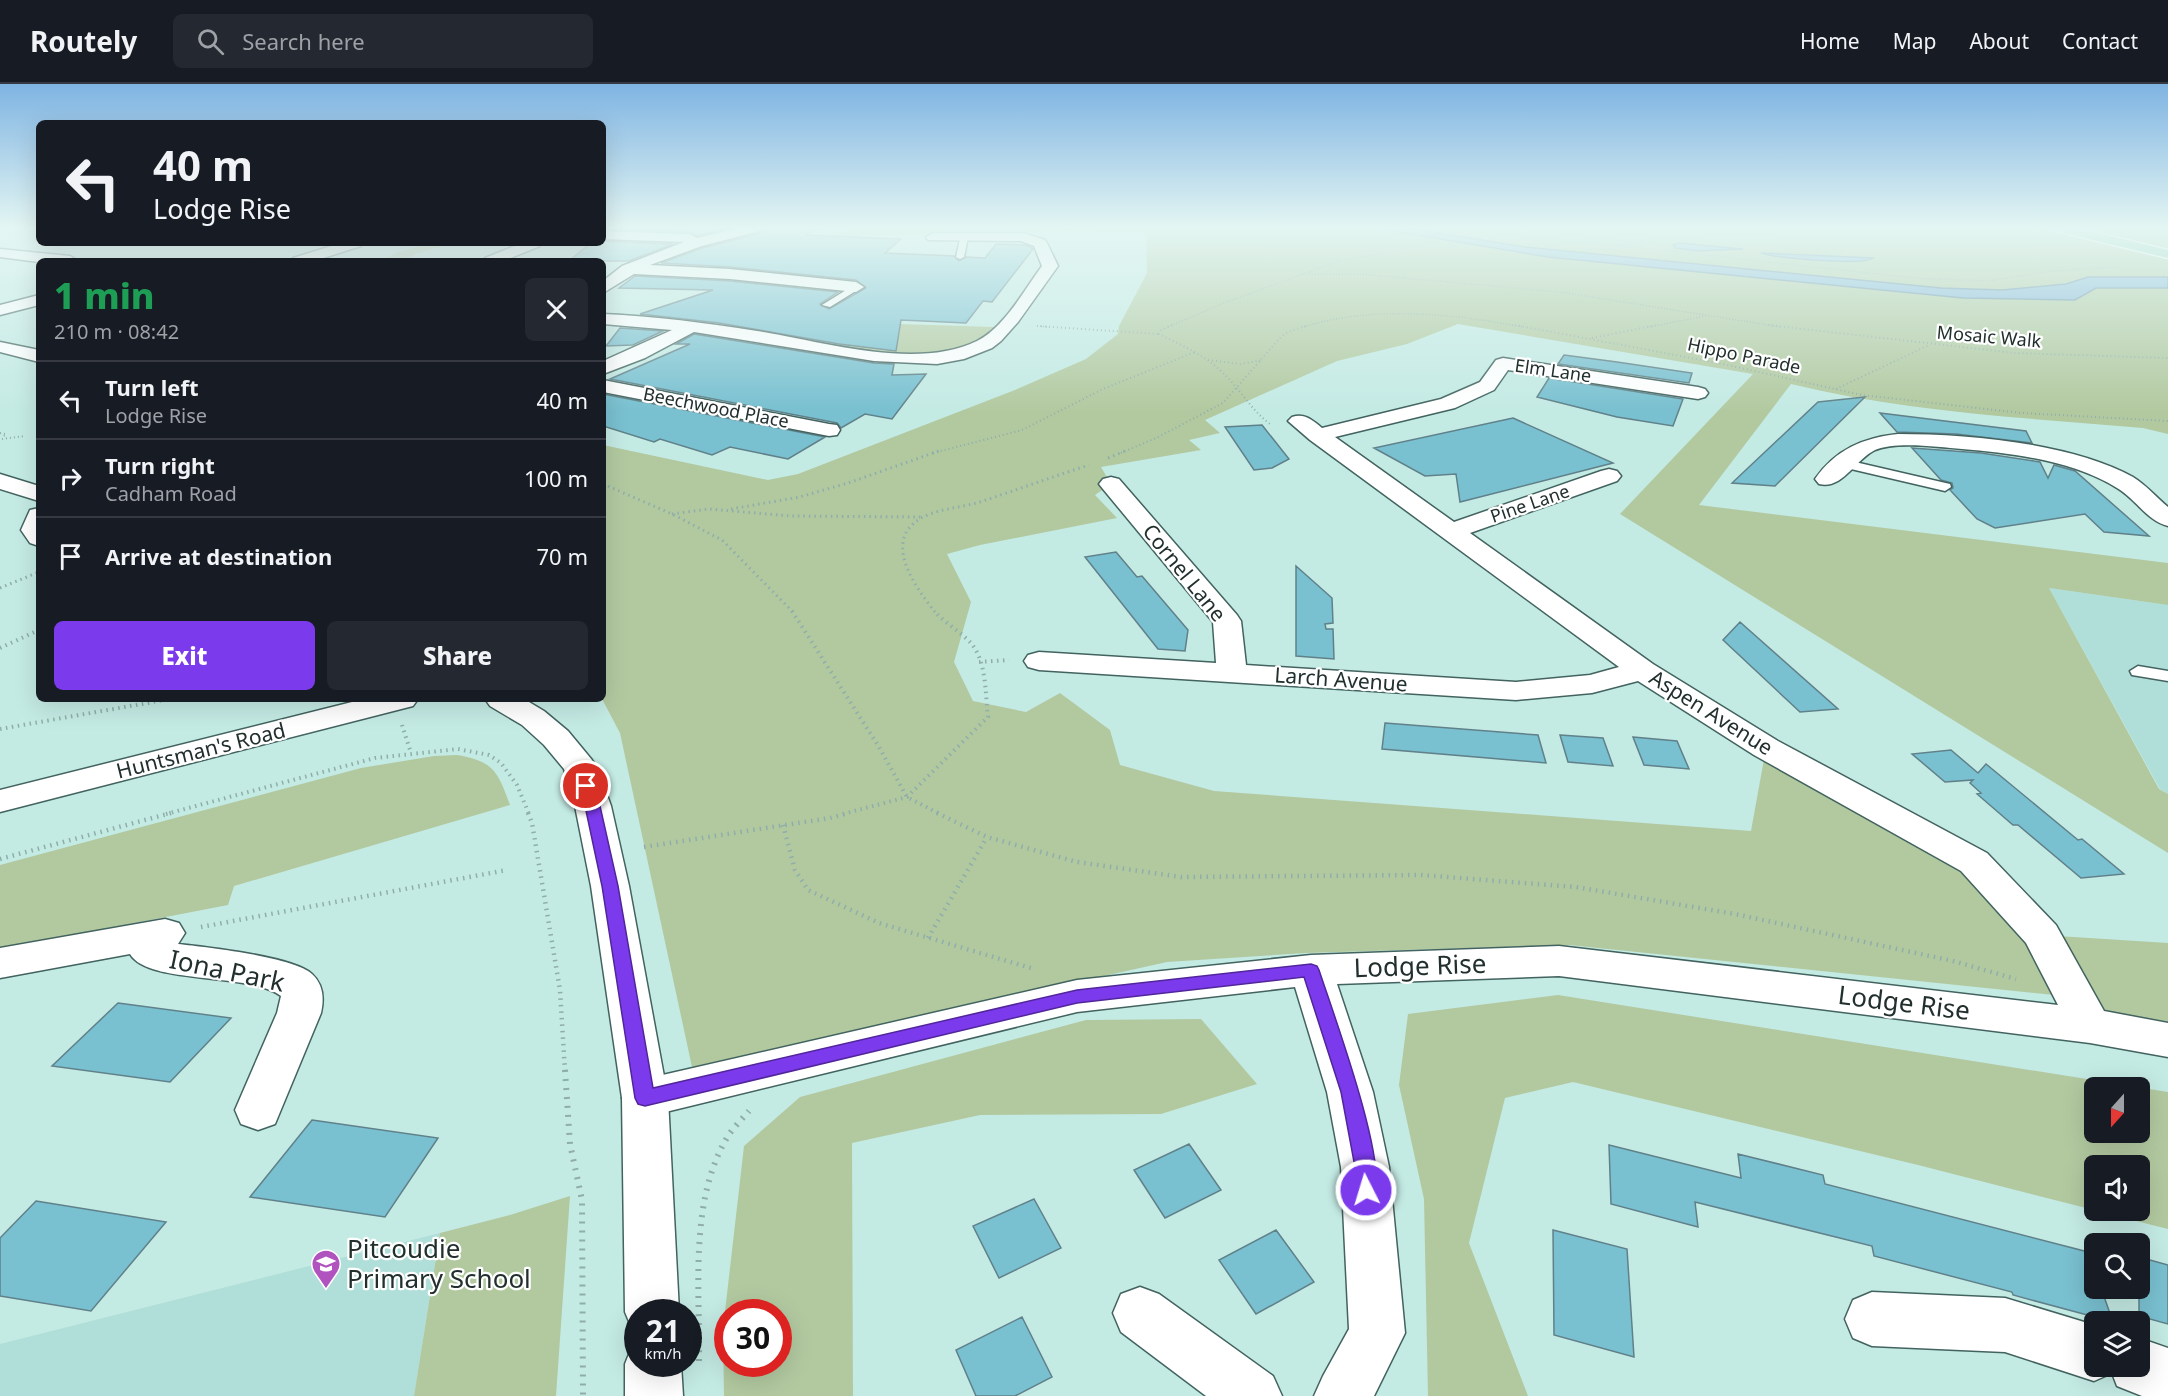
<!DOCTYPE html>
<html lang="en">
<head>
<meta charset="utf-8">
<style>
	:root { --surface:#171b24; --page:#242831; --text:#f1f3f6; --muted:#9ea1a6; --line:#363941; --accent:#7c3aed }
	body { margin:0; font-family:"Noto Sans",sans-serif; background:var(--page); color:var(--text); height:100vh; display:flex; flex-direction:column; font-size:22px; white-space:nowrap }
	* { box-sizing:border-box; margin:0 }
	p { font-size:20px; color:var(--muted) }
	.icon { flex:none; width:33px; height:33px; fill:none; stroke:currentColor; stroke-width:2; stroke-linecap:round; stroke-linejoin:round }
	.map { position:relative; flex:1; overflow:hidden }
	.side { position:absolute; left:36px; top:174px; width:570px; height:444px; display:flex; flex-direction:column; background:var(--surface); border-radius:9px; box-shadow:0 6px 24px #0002 }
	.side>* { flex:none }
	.hud { position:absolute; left:36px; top:36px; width:570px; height:126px; border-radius:9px; box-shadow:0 6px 24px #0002; background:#171b24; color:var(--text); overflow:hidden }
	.needle { width:39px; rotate:201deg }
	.fabs { position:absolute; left:2084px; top:993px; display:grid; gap:12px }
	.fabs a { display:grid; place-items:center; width:66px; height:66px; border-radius:9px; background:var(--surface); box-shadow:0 6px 24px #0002; font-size:30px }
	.speed { position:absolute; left:624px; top:1215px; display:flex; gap:12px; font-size:30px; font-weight:700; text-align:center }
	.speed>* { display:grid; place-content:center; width:78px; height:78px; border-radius:50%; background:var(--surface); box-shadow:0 6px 24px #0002; line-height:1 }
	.speed small { font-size:15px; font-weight:400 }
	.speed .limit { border:9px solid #d22; background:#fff; color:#111 }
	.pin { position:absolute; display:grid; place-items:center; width:51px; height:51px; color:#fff; margin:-26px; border:3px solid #fff; border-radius:50%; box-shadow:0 2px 6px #0007 }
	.me { position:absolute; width:66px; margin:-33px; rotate:355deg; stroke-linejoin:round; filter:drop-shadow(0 0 4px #0008) }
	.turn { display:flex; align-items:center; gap:21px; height:126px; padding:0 18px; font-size:27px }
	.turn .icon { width:78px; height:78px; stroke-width:2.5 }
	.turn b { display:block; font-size:42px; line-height:51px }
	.round { display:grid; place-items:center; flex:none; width:63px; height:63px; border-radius:9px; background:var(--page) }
	.headline { display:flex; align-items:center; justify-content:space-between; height:102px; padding:0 18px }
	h1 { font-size:36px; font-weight:800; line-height:45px; color:#1e9e55 }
	.action { display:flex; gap:12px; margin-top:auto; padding:12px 18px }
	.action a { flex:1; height:69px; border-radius:9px; background:var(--accent); color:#fff; font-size:24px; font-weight:800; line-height:69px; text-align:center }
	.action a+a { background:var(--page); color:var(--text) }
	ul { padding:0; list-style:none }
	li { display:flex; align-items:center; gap:18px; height:78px; padding:0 18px; border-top:2px solid var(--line) }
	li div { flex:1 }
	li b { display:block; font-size:22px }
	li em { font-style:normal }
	header { display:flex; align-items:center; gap:36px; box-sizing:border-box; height:84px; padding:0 30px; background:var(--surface); border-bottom:2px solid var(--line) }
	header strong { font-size:28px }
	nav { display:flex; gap:33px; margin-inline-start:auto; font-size:21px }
	.search { width:420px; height:54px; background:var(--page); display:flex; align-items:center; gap:15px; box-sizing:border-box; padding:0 21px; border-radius:9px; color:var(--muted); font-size:22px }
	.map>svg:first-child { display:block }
	.built { fill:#b0ded8 }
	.green { fill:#b2c9a0; fill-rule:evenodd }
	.water { fill:#82b4d8; stroke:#658ca5; stroke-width:1.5 }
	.building { fill:#79c0d0; stroke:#608189; stroke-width:1.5 }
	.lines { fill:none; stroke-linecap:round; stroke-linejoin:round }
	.lane-casing { stroke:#42635f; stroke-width:3 }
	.street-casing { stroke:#42635f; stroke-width:3 }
	.secondary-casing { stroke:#42635f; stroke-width:3 }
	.primary-casing { stroke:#fff; stroke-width:3 }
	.path-far5 { stroke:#90aea9; stroke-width:1.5; stroke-dasharray:1 2; stroke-linecap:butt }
	.path-far4 { stroke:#90aea9; stroke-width:2; stroke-dasharray:1 3; stroke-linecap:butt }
	.path-far3 { stroke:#90aea9; stroke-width:3; stroke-dasharray:1.5 4; stroke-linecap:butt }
	.path-far2 { stroke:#90aea9; stroke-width:4; stroke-dasharray:1.5 4.5; stroke-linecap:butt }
	.path-far1 { stroke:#90aea9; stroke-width:4.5; stroke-dasharray:1.5 5; stroke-linecap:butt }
	.path { stroke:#90aea9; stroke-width:6; stroke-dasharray:2 7; stroke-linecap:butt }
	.lane { fill:#fff; fill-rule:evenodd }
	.street { fill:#fff; fill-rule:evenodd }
	.secondary { fill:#fff; fill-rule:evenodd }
	.primary { fill:#84cbaa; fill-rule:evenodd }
	.route { fill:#7c3aed; stroke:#51269a; stroke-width:1.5 }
	.labels { text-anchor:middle; stroke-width:4.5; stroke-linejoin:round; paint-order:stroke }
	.far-street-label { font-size:18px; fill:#212f2d; stroke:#fff }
	.street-label { font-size:21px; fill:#212f2d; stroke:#fff }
	.near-street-label { font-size:26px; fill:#212f2d; stroke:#fff }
	.near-poi-label { font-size:26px; fill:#212f2d; stroke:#fff; text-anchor:start }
</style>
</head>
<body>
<header>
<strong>Routely</strong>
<div class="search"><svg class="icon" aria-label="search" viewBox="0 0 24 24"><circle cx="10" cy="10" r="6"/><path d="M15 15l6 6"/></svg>Search here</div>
<nav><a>Home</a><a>Map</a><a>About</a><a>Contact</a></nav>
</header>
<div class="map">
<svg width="2168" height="1312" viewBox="0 0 2168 1312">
	<rect width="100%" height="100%" fill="#c4eae4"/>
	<path class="built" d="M2049 504 2168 521V710L2160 705Z
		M440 1149 414 1312H0V1260Z"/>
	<path class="green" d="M858 143H2168V350L2143 344C2026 334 1906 328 1791 300L1699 421 2168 479V521L2049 504 2159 705 2168 710V769L1620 430 1753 290 1458 240 1407 260 1337 277 1205 336 1220 349 1189 356 1201 366 1101 383 1111 400 1095 411 1117 434 980 461 947 470 971 518 954 578 973 617 1026 628 1060 609 1110 646 1120 681 1214 707 1751 747 1766 664 1974 778 2042 851 2168 859V956L2090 942 2074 913 1569 861 1306 869 1167 878 692 983 620 649 602 615 603 361 768 396 798 390 1015 306 1086 275 1118 250 1119 242 1147 189 1146 149 1070 147 861 151 819 161 768 169Z
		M431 159H454L418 169 403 177H381L398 168Z
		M900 240 994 243C988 248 983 255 976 259 940 280 878 270 838 263Z
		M457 671C494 677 498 688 510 721L234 802 228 821 0 865V781L361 684 434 672Z
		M1558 911 2168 1008V1145L2096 1127 2139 1126V1082H2094V1126L1918 1081 1573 998 1505 1014 1469 1159 1528 1312H1428L1424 1115 1399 1001 1408 930ZM2094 1004H2139V1048H2094Z
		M1201 935 1257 1000 1161 1030 980 1031 852 1059 853 1312H724L723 1245 744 1062 800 1013 1086 936ZM728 1228H778V1280H728Z
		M570 1112 556 1312H414L440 1149 510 1131Z"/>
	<path class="water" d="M1367 143H1400L1525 163 1941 204 2002 206 2066 200 2088 193H2168V204H2096L2075 216 1963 214 1548 173Z
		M1678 159 1743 165 1698 167 1675 164 1673 161Z
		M1761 169 1873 174C1863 182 1776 174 1761 169Z"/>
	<path class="building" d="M610 143H732L697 152 690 148 608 145Z
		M768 143H821L805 151 901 155 885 169 954 172 959 177 966 173 985 174 996 160 1026 161 1033 165 992 218 983 217 966 239 901 236 896 267 839 260 719 239 640 230 713 206 619 204 635 192 730 197 838 208 820 220 829 225 866 204 856 196 730 183 661 179 703 164 765 148Z
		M603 157 673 160 629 177H569L591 159Z
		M620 244 663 247 633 261 606 262Z
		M694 250 874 279 894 280 892 291 926 290 892 335 865 330 841 344 837 339 610 295 690 260H676Z
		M1564 271 1617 278 1692 289 1689 299 1558 280Z
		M1549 294 1683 315 1673 342 1617 333 1537 313Z
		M603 310 825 353 788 375 730 363 712 371 660 355 654 358 603 342Z
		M1865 313 1775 402 1732 399 1818 318Z
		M1880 329 2026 347 2032 359 1956 350 1897 348Z
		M1513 334 1613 379 1460 418 1456 390 1425 392 1374 364Z
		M1262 341 1289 375 1272 384 1254 386 1225 343Z
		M1912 364 1981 369 2040 378 2048 394 2054 381 2075 387 2149 452 2104 448 2085 430 1995 444 1977 435 1950 406 1953 404 1952 399 1941 396Z
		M1116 468 1137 493 1142 492 1188 546 1185 567 1158 565 1085 473Z
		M1296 482 1332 514 1333 539 1325 540 1326 545H1333L1334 575 1296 572Z
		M1740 538 1838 625 1800 628 1723 556Z
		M1385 639 1538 651 1546 679 1382 665Z
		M1560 651 1603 654 1613 682 1568 678Z
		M1633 653 1677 657 1689 685 1644 681Z
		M1951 666 1978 689 1986 680 2078 756 2082 755 2124 790 2081 794 2018 741H2013L1977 710 1981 709 1970 699 1973 696 1945 698 1912 670Z
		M118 919 231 934 170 998 52 982Z
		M312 1036 438 1054 385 1133 250 1113Z
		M1189 1060 1221 1106 1165 1134 1134 1086Z
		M1609 1061 1741 1094 1738 1070 1823 1091 1825 1100 2088 1168 2094 1185V1204H2101L2113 1238 2013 1211 2012 1208 1874 1172 1872 1162 1695 1118 1698 1143 1611 1120Z
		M1034 1115 1061 1164 999 1194 973 1142Z
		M36 1117 166 1138 91 1227 0 1212V1154Z
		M1276 1146 1314 1198 1256 1230 1219 1176Z
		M1553 1146 1627 1165 1634 1273 1554 1251Z
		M2139 1173 2168 1181V1240L2139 1232Z
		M1022 1233 1052 1293 1015 1312H976L956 1266Z"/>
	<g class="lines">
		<g class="lane-casing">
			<path id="lane" d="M961 151 968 153 964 173 960 175 956 173Z
				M856 200 860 203 859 205 830 223 822 221Z
				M1842 375 1950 400 1951 403 1945 407 1838 382 1836 379Z
				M2138 582 2168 587V597L2132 591 2130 587Z"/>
		</g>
		<g class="street-casing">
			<path id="street" d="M742 143H766L764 146 702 162 650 181 730 185 856 198 864 203 856 208 730 195 634 190 603 209V197L622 182 684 158 603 155V147L690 150 697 154Z
				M933 149H1023L1045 156 1047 159 1058 182 1018 238 1001 257 992 264 964 275 937 280 874 277 694 248 645 274 603 290V277L672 246 603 240V230C655 232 706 239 757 247 821 257 916 287 977 257 1005 243 1024 206 1042 182L1034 162 1021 157 928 156 926 153Z
				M341 159H363L361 162 314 177H290L293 174Z
				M522 159H542L540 162 503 177H482L485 174Z
				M0 165 70 172 78 177 39 178 0 173Z
				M39 211V221L0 231V221Z
				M1503 274 1698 303 1705 305 1708 309 1705 313 1698 315 1508 286 1494 306 1455 324 1335 353 1454 438 1601 387 1609 385 1617 387 1621 392 1617 397 1470 449 1653 580 1778 657 1987 769 2056 841 2104 927 2168 939V973L2090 959 1559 892 1337 900 1373 1008 1389 1083 1405 1249 1374 1312H1314L1323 1292 1349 1245 1341 1083 1327 1008 1295 903 1077 928 645 1033 629 1028 622 1014 629 1000 645 995 1077 896 1311 871 1559 862 2058 921 2026 859 1961 787 1754 671 1638 597 1592 609 1516 616 1039 586 1028 583 1024 577 1028 571 1039 568 1216 579 1213 538 1103 405 1099 400 1103 395 1111 393 1119 395 1237 531 1241 537 1246 581 1516 598 1590 591 1619 583 1310 356 1288 337 1292 333C1305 329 1312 336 1322 344L1441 315 1480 298 1496 276Z
				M603 296 829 340 837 341 840 346 837 351 829 352 603 308Z
				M1898 350C1968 350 2071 359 2133 393 2146 401 2156 413 2168 423V442C2147 437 2136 415 2117 404 2074 377 2012 369 1962 365 1939 363 1896 357 1875 366 1855 376 1842 406 1819 400L1815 395C1836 365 1863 354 1898 350Z
				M0 390 39 402V417L0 405Z
				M39 424V462L30 459 21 446 30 426Z
				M165 835 179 839 185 849 178 860C206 863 294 873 312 890 324 901 324 916 321 929L275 1040 258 1046 241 1040 235 1026 277 929 281 912C249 888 148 901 130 870L0 894V864Z
				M1140 1203 1159 1210 1273 1292 1282 1312H1206L1121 1248 1113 1229 1121 1210Z
				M1872 1208 2005 1214 2094 1241V1282H2139V1254L2168 1264V1312H2142L2117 1302 2112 1289 2094 1297 2005 1268 1872 1262 1853 1254 1845 1235 1853 1216Z"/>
		</g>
		<g class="secondary-casing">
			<path id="secondary" d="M0 258 39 266V278L0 268Z
				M364 615H418L413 622 0 728V706Z
				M485 615H524L544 627 568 647 592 676 597 683 611 722 629 802 668 1014 679 1228H638V1249L633 1247 625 1228 622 1014 591 802 575 722 564 685 544 661 522 641 490 622Z
				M638 1258V1280H681L683 1312H625V1280L633 1260Z"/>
		</g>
		<g class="primary-casing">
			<path id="primary" d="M2049 143H2073L2168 166V174L2051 146Z"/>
		</g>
		<path class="path-far5" d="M1449 143 1914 194 1988 197 2052 187 2119 183
			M1792 143 1831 146 1891 143
			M2014 143 2033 148
			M1589 144 1660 153
			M1543 154C1557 145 1576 154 1589 144
			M1619 161 1666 154 1803 146
			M1309 190H1359L1560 208 1781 243
			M1037 242 1050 243
			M1168 243 1224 219 1342 176 1419 163 1458 144
			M1304 243C1370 221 1455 230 1523 243
			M1649 243 1705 232"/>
		<path class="path-far4" d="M1172 241 1161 246 1159 250C1181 261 1205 271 1223 289 1240 305 1251 326 1270 340
			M1515 241 1723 280 1862 311 2022 329 2168 337
			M1768 241 2015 269 2168 274
			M1037 242 1159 250
			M1592 254 1657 241
			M1208 276 1240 280 1262 276
			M1836 305 1929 261
			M0 349 6 350 2 354
			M2 355 25 352
			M933 369 1022 346 1103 305 1195 268
			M1121 369 1158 353 1223 319 1281 253 1288 248 1308 241"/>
		<path class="path-far3" d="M1108 374 1125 367
			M603 400 672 430 722 456 793 528
			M731 425 800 413 851 398 939 367
			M672 430 709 425 791 432 923 433
			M0 504 39 488
			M935 528C912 499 878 450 930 430 946 424 964 423 980 418 1016 406 1052 393 1089 381"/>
		<path class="path-far2" d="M792 527 879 663 907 713 940 730
			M0 564 39 546
			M979 578 1009 576
			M402 641 411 669
			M0 645 170 615
			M166 730 375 674 458 665 489 671 501 679 517 701 529 730
			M843 730 907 713 988 633C985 609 987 575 969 557 958 546 945 539 934 527"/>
		<path class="path-far1" d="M528 729 532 739 560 906 565 987
			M937 729 987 753 1077 778 1181 793 1421 791 1576 803 1735 830 1953 877 2016 895
			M783 741 795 786 808 806 879 839 1034 885
			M644 763 830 734 849 729
			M0 775 171 729
			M201 843 507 786
			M928 854 987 753"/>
		<path class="path" d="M565 986 570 1060 582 1116 583 1312
			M699 1277C700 1204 689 1116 728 1052 734 1043 742 1035 749 1027"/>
		<use href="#lane" class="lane"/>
		<use href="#street" class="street"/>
		<use href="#secondary" class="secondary"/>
		<use href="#primary" class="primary"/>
	</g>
	<linearGradient id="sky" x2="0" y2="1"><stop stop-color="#7fb4e2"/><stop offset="0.44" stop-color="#e4f6f3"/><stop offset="1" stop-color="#e4f6f3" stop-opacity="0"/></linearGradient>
	<rect width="2168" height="327" fill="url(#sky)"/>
	<path class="route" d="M586 698 594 702 600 722 618 802 653 1004 1077 906 1311 880 1317 882 1319 886C1332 926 1389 1080 1374 1113L1366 1116 1359 1113 1356 1106 1355 1083 1341 1008 1304 893 1077 919 645 1022 638 1020 635 1014 602 802 585 722 579 702Z"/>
	<defs>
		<g id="school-pin" transform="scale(1.5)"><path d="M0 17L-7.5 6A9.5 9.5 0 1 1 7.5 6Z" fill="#b053be" stroke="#fff"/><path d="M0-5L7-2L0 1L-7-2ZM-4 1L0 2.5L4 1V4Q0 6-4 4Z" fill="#fff"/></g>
	</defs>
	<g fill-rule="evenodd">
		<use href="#school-pin" x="326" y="1180"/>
	</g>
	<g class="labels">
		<g class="far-street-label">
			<text transform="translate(1989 253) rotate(5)" y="6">Mosaic Walk</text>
			<text transform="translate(1744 272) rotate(12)" y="6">Hippo Parade</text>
			<text transform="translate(1553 287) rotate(8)" y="6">Elm Lane</text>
			<text transform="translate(716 324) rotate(11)" y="6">Beechwood Place</text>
			<text transform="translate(1530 420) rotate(-19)" y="6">Pine Lane</text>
		</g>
		<g class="street-label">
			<text transform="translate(1184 489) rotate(51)" y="7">Cornel Lane</text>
			<text transform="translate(1341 596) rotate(4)" y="7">Larch Avenue</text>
			<text transform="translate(1711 629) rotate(32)" y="7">Aspen Avenue</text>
			<text transform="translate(201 667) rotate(-14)" y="7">Huntsman's Road</text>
		</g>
		<g class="near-street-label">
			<text transform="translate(1420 882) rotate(-2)" y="9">Lodge Rise</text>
			<text transform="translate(227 887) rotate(12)" y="9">Iona Park</text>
			<text transform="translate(1904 919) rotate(7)" y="9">Lodge Rise</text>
		</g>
		<g class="near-poi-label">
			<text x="347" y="1174">Pitcoudie<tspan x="347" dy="30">Primary School</tspan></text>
		</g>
	</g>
</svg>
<div class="fabs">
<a><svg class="needle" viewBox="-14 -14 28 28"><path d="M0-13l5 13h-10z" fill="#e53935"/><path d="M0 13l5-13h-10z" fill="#9ea1a6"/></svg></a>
<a><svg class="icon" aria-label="sound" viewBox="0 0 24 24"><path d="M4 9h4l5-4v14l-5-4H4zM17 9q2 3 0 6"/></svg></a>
<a><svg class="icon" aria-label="search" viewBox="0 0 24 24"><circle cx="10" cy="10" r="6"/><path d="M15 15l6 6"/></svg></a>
<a><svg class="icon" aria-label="layers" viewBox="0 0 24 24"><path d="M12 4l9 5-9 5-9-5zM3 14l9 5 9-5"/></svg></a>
</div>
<div class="speed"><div>21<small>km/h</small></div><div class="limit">30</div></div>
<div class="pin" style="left:586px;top:702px;background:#d93025"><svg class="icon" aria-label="arrive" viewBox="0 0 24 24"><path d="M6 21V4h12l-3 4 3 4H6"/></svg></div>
<svg class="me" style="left:1366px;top:1106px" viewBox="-20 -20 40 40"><circle r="17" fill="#7c3aed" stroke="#fff" stroke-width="3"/><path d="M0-11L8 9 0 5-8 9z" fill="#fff"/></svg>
<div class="hud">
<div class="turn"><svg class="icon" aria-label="left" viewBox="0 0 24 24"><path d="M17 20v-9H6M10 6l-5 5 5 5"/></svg><div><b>40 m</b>Lodge Rise</div></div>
</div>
<section class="side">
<div class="headline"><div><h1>1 min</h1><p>210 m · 08:42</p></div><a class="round"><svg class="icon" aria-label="close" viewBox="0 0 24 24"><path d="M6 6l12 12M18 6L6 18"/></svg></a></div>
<ul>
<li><svg class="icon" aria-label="left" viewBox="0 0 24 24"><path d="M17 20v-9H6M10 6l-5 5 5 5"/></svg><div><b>Turn left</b><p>Lodge Rise</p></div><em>40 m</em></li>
<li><svg class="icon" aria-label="right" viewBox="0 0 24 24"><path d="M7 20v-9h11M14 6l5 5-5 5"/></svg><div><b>Turn right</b><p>Cadham Road</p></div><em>100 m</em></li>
<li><svg class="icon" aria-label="arrive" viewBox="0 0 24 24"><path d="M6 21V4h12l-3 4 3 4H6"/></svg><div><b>Arrive at destination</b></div><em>70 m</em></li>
</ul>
<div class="action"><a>Exit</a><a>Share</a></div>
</section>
</div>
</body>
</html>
